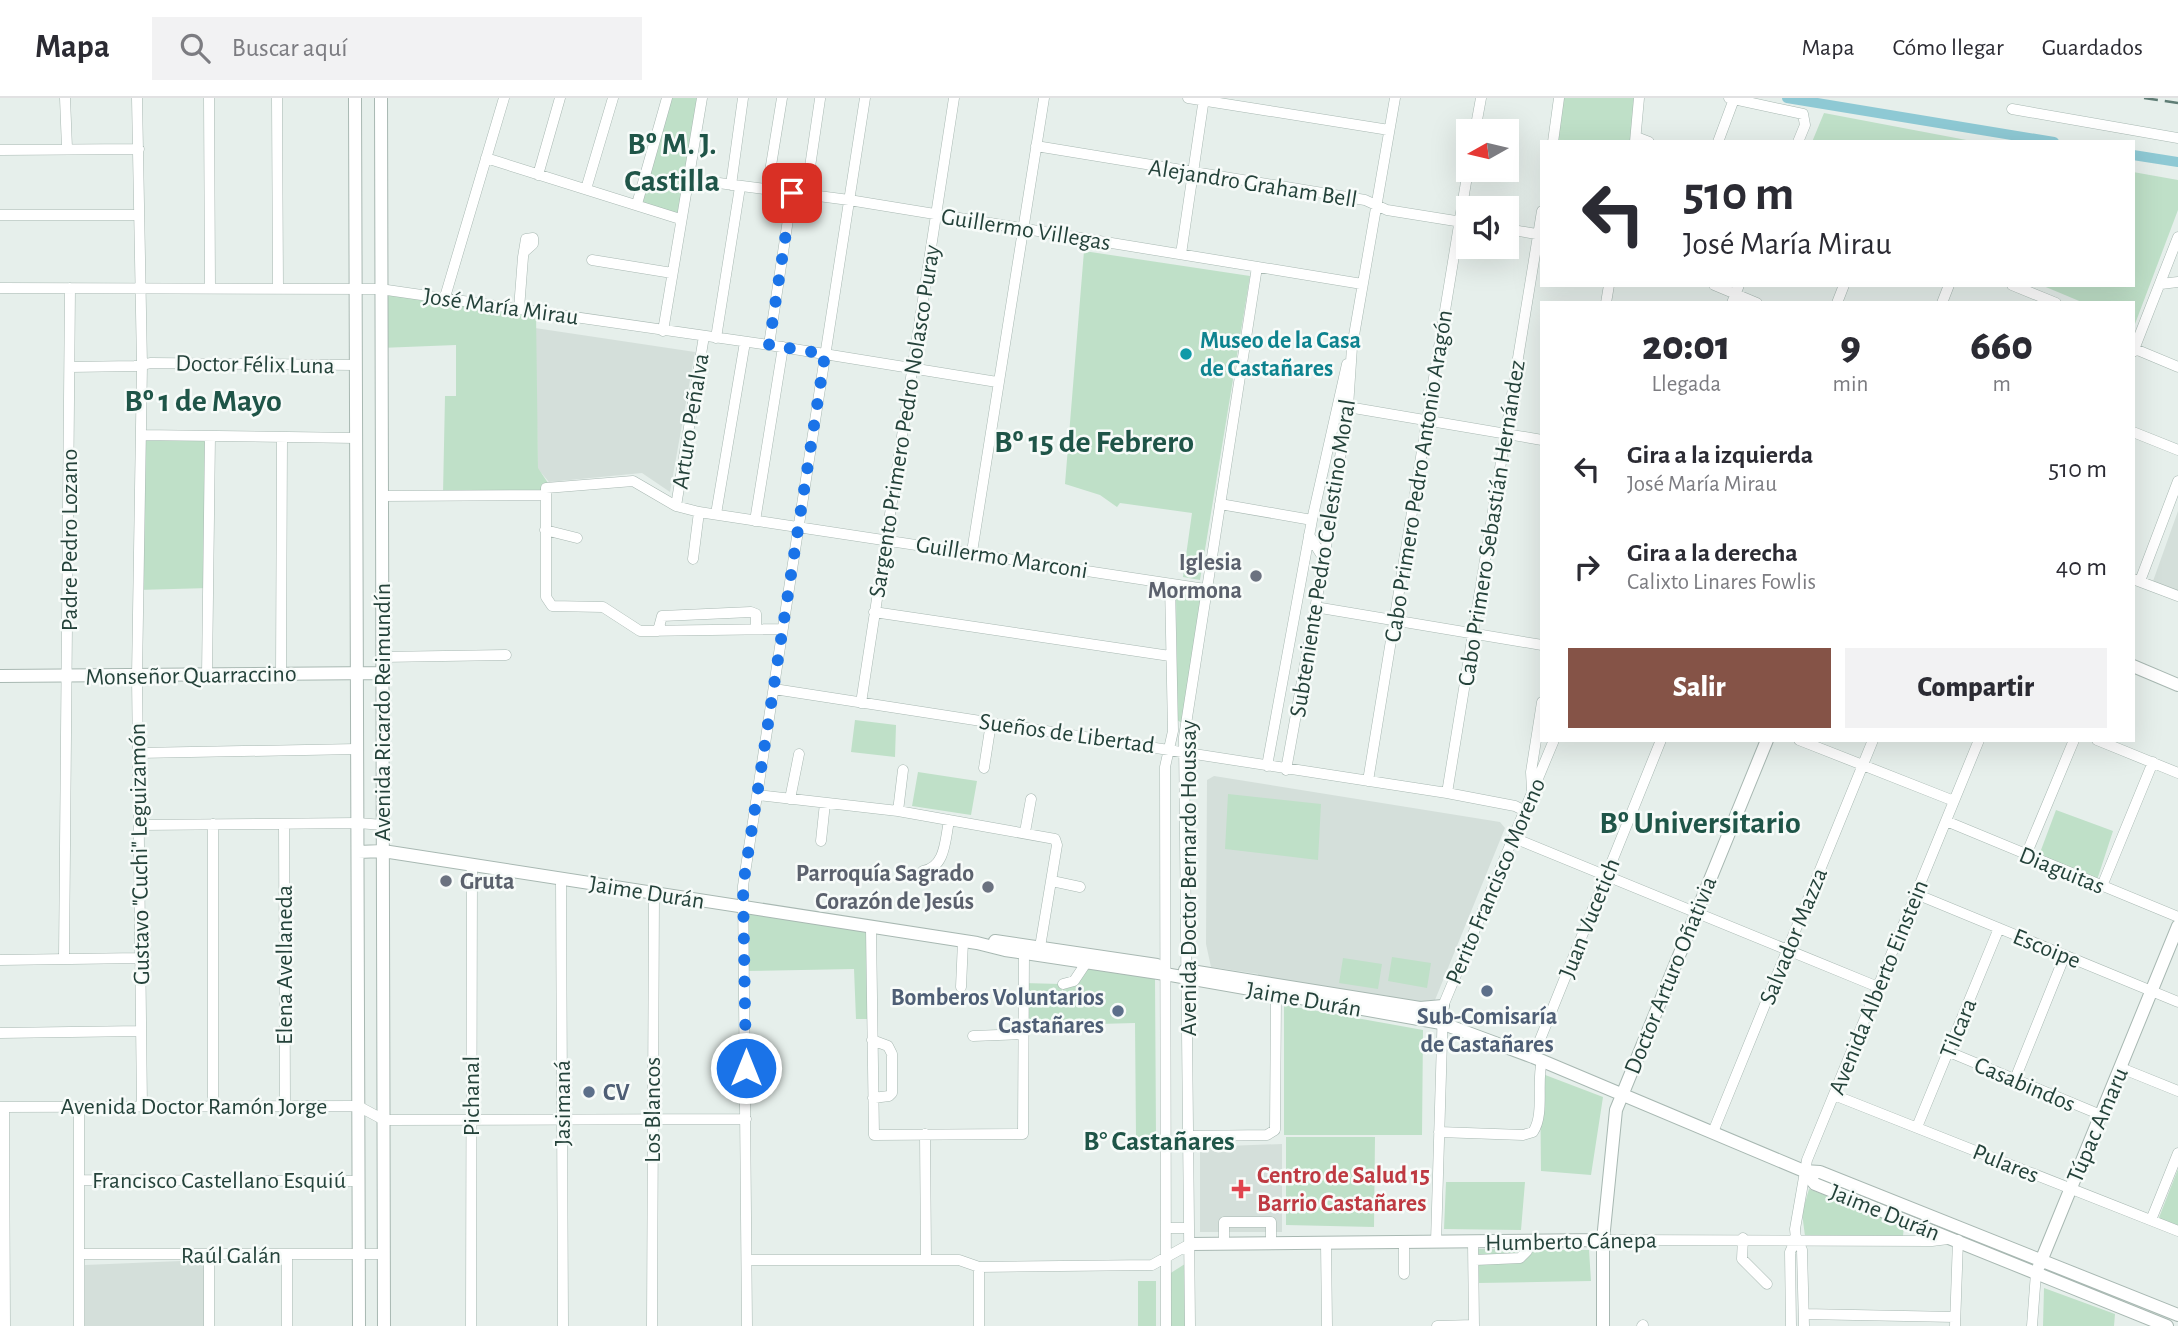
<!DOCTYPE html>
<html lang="es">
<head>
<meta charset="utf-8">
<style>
	:root { --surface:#fff; --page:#f2f2f3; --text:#2b2b33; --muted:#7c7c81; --line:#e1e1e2; --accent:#855347 }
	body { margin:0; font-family:"Alegreya Sans",sans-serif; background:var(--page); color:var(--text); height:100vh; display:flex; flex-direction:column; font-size:26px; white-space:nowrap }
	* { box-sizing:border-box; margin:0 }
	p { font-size:23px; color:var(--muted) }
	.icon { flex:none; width:38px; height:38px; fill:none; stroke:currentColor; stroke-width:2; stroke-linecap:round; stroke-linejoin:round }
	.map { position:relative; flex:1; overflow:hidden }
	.side { position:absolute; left:1540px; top:203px; width:595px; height:441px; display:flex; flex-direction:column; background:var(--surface); border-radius:0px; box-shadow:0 7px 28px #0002 }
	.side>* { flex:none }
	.top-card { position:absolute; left:1540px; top:42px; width:595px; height:147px; border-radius:0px; box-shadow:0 7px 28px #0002; background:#fff; color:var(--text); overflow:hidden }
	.needle { width:46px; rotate:262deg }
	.buttons { position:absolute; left:1456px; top:21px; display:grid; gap:14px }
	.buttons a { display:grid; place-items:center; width:63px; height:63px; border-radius:0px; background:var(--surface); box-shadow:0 7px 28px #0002; font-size:35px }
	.pin { position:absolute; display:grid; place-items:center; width:60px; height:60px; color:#fff; margin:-30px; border-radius:14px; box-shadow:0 4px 10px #0006 }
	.me { position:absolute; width:77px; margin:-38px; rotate:0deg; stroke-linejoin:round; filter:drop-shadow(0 0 5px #0008) }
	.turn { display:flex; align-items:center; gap:24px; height:147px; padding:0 28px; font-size:32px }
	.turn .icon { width:91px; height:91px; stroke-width:2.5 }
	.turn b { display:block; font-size:49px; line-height:60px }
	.eta { display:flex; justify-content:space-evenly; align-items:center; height:119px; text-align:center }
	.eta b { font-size:42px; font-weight:800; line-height:49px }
	.primary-button { display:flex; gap:14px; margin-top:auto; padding:14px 28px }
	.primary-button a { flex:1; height:80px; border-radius:0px; background:var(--accent); color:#fff; font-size:28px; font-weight:800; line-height:80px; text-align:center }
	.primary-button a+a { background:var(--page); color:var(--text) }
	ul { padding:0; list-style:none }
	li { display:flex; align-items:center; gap:21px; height:98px; padding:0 28px }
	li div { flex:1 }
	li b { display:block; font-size:26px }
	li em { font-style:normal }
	header { display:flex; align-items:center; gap:42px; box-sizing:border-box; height:98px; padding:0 35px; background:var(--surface); border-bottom:2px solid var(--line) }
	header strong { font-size:33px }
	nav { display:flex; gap:38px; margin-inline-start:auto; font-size:24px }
	.search { width:490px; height:63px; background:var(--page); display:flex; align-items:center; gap:18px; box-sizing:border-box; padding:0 24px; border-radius:0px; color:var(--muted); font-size:26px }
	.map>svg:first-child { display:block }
	.built { fill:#d4dfda }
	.green { fill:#bfe0c8 }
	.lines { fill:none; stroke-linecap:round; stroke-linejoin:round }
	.canal { stroke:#8ec9d4; stroke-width:10 }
	.minor-casing { stroke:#a8b8b2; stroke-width:11 }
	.tertiary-casing { stroke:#a8b8b2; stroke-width:14 }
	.minor { stroke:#fff; stroke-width:10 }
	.tertiary { stroke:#fff; stroke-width:12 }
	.rail { stroke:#5f7d75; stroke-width:2.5; stroke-dasharray:14 7; stroke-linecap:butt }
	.route { stroke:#1a73e8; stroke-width:12; stroke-dasharray:0 21.6 }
	.culture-dot { fill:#0f9aa8; stroke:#f7fbf9; stroke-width:2.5 }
	.worship-dot { fill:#6b7280; stroke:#f7fbf9; stroke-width:2.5 }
	.service-dot { fill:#5c6f8a; stroke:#f7fbf9; stroke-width:2.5 }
	.health-dot { fill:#e0444e; stroke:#f7fbf9; stroke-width:2.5 }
	.labels { text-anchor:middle; stroke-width:5; stroke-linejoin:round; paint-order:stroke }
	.street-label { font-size:24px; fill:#24423a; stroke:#f7fbf9 }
	.culture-label { font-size:24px; font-weight:bold; fill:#0d838f; stroke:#f7fbf9; text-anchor:start }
	.worship-label { font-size:24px; font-weight:bold; fill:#5b616d; stroke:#f7fbf9; text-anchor:end }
	.service-label { font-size:24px; font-weight:bold; fill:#4e5e75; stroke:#f7fbf9; text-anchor:end }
	.health-label { font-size:24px; font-weight:bold; fill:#be3a42; stroke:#f7fbf9; text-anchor:start }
	.quarter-label { font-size:28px; font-weight:bold; fill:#1f5548; stroke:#f7fbf9 }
	.district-label { font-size:32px; font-weight:bold; fill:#1f5548; stroke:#f7fbf9 }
</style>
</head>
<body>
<header>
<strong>Mapa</strong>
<div class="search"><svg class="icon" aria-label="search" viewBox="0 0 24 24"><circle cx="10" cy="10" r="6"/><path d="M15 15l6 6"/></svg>Buscar aquí</div>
<nav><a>Mapa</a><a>Cómo llegar</a><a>Guardados</a></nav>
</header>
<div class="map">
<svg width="2178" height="1228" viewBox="0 0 2178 1228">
	<rect width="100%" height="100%" fill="#e6efeb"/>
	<path class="built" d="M535 230 695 254 670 394 642 375 549 384 538 371Z
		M2178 413V495L2152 486Z
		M1214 678 1500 724 1505 730 1435 902 1428 907 1258 880V876L1211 869 1206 846 1207 682Z
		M1282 1046V1134H1200V1049Z
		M205 1162V1228H85V1167Z"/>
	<path class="green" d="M667 0H702L680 121 637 106Z
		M1559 0H1638L1634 44 1553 43Z
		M1824 15 1977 44H1812Z
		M2133 74 2178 82V112L2135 226 2133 205H2084L2041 187H2133Z
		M1084 153 1250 178 1200 482 1183 479 1192 415 1120 405 1117 409 1100 397 1065 386Z
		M380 191 536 213 538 370 548 385 545 397 443 396 445 298H456V247L380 250Z
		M141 337 210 338 209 490 138 492Z
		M1176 495 1201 499 1182 625 1177 622Z
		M855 622 896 627 895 659 851 654Z
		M918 674 977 683 971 717 912 708Z
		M1228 696 1321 706 1318 762 1225 751Z
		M2056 712 2113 733 2097 782 2038 760Z
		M744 810 868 830 872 921H856L854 871 745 873Z
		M1392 859 1431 865 1427 890 1388 883Z
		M1343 860 1382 866 1378 891 1339 885Z
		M1086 865 1155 879 1156 1039H1136L1135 925 1025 928 1023 885 1061 886 1063 899V886Z
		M1284 907 1423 932 1422 1037H1284Z
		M1540 975 1603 999 1591 1077 1541 1073Z
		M1286 1039H1375L1374 1129 1286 1127Z
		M2178 1071V1129L2158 1122Z
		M1446 1084H1525L1521 1132 1444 1131Z
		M1809 1091 1904 1128 1903 1138H1805L1802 1115Z
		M1478 1151 1589 1152 1591 1183 1478 1185Z
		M1188 1164V1228H1167L1166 1178Z
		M1138 1183H1156V1228H1138Z
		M2044 1190 2115 1216 2114 1228H2043Z"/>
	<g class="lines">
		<path class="canal" d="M1787 0 2054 44
			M2133 57 2178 64"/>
		<g class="minor-casing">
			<path id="minor" d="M65 0 67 50
				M137 0 142 267 137 578 142 1009
				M209 0 210 190
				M277 0 278 191
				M1188 0 1389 32
				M1729 0 1803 16 1805 27 1798 44
				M2012 11 2178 40
				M1475 33 1481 0
				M1636 39 1649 44
				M1553 44 1559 0
				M1635 44 1639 0
				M1718 44 1734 1
				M1036 48 1365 102 1387 112 1468 125
				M0 52 139 51
				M486 60 680 121
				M538 77 560 0
				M688 81 849 102 1362 186
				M731 87 743 0
				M586 91 613 0
				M767 92 782 0
				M806 96 820 1
				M637 106 667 0
				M0 117H138
				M1507 131 1542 137
				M1181 156 1204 0
				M592 162 672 175
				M2161 186 2178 184
				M1714 187 1757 205
				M2012 187 2056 205
				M0 190 380 191 769 247 997 284
				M445 199 504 0
				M1606 205 1609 187
				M1732 205 1739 187
				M1837 205 1844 187
				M1942 205 1949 187
				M519 211 523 159 526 141 533 140V146L524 154
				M663 233 702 0
				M716 240 740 89
				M769 247 792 95
				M2135 251 2178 269
				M2133 254 2178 139
				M70 269 135 268 151 265 356 267
				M1342 308 1542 342
				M2133 334 2178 352
				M141 337 356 340
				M381 398 545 397
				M1220 406 1312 422
				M676 408 704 238
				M716 416 745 244
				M755 423 783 249
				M545 432 577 440
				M1309 437 1324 461
				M972 454 1044 0
				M693 461 699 414
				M2133 481 2178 498
				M2140 483 2178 383
				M1315 509 1542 547
				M874 514 1170 558
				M782 531 640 533 603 509 552 508 546 499V390L633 383 676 408 699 414 1205 491
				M658 533 662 518 751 514 756 516V531
				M382 559 506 557
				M207 577 210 338
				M281 577 282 339
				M774 591 1447 695 1515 708 1525 713
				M861 605 954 0
				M1799 642 1954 703
				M2097 642 2178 675
				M138 655 357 651
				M1267 668 1312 422 1347 266
				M984 670 991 625
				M1286 672 1324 461 1348 309 1352 249 1395 0
				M1368 683 1468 72
				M1532 692 1531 674 1542 604
				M1447 695 1542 113
				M758 697 898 713 1055 741 1057 747 1039 855
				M790 701 799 656
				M898 713 903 672
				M1946 723 2178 819
				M284 726 285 1008
				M139 727 358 725 383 727
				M1025 734 1031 701
				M1514 740 1878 889
				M821 743 825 705
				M2026 757 2074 642
				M923 773C946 769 945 741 949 723
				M561 781 563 1228
				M1052 783 1080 789
				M2102 788 2153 664
				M1916 796 2178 904
				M871 831 874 1037 1023 1036 1024 855
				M64 861 70 190
				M0 862 140 860
				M1063 886 1074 883 1086 865
				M961 889 963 843
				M0 935 141 933
				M973 938 1023 936
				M872 942 888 948 892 956V995L889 998 873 1000
				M1949 954 2101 1017
				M1533 959 1661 642
				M2121 970 2178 993
				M2015 981 2065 857
				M1834 997 2178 1133
				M0 1009 358 1008 384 1022 746 1021
				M4 1009 5 1228
				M213 1009V726
				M1917 1029 1999 830
				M1439 1034 1523 1037 1533 1034C1545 1016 1536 984 1542 963
				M1713 1034 1873 642
				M925 1036 926 1162
				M1189 1038 1267 1037 1275 1032 1276 896
				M79 1082 358 1083
				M2151 1122 2178 1055
				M1167 1130H1189
				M1743 1140 1742 1161 1767 1186
				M1603 1142 1932 1143 1948 1141
				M1224 1144V1124H1271V1144
				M1436 1144 1443 908 1554 642
				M1473 1144 1474 1228
				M1326 1145 1327 1228
				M79 1156H384
				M209 1157V1228
				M747 1162H959L979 1169 1152 1167 1190 1146
				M1475 1162 1520 1160 1527 1153 1528 1143
				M1404 1176V1145
				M1804 1216 1955 1219
				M79 1228V1009
				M287 1228V1157
				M471 1228 472 768
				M652 1228 654 795
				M747 1228 743 788 865 0
				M979 1228V1169
				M1166 1228 1165 669 1173 633 1170 486
				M1190 1228 1184 639 1257 169
				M1437 1228 1474 1227
				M1642 1228 1643 1227
				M1791 1228 1790 1154 1796 1141
				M1804 1228 1802 1152 1796 1141 1795 1131 1807 1062 1979 642
				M1955 1228 1958 1142
				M2032 1228 2036 1175"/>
		</g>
		<g class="tertiary-casing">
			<path id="tertiary" d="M355 0 359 1228
				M381 0 384 1228
				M2133 568 2178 587
				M0 578 381 575
				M358 754 383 753 977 845 1005 852 1165 876 1441 925 1533 959 1804 1073 1820 1074 2178 1217
				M995 843 1157 867
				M1185 872 1420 910 1443 908
				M1804 1073 1815 1086 2167 1228
				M1190 1146 1603 1142
				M2039 1168 2178 828
				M1603 1228V1142L1616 1012 1767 642"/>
		</g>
		<use href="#minor" class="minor"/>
		<use href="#tertiary" class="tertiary"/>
		<path class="rail" d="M2144 0 2178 5"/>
	</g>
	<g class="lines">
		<path class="route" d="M746 970 743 788 825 256 769 247 792 95"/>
	</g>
	<circle class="culture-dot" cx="1186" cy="256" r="7"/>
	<g class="worship-dot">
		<circle cx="1256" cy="478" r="7"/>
		<circle cx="446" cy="783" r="7"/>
		<circle cx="988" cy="789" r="7"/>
	</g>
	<g class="service-dot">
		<circle cx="1487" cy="893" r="7"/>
		<circle cx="1118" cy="913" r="7"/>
		<circle cx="589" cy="994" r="7"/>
	</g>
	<path class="health-dot" d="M1237.5 1080.5h7v7h7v7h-7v7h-7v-7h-7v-7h7z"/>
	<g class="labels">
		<g class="street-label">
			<text transform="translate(1253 85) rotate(9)" y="8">Alejandro Graham Bell</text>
			<text transform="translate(1026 131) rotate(9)" y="8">Guillermo Villegas</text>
			<text transform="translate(501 208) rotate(8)" y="8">José María Mirau</text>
			<text transform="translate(255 266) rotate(1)" y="8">Doctor Félix Luna</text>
			<text transform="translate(690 323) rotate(-81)" y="8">Arturo Peñalva</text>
			<text transform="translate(904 323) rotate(-81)" y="8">Sargento Primero Pedro Nolasco Puray</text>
			<text transform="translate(1418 378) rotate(-81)" y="8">Cabo Primero Pedro Antonio Aragón</text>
			<text transform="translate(1491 425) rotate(-81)" y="8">Cabo Primero Sebastián Hernández</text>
			<text transform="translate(69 442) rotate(-90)" y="8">Padre Pedro Lozano</text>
			<text transform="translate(1002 459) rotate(9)" y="8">Guillermo Marconi</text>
			<text transform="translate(1322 460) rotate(-81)" y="8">Subteniente Pedro Celestino Moral</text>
			<text transform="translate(191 577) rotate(-1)" y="8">Monseñor Quarraccino</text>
			<text transform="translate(382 614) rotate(-90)" y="8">Avenida Ricardo Reimundín</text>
			<text transform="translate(1067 635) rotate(8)" y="8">Sueños de Libertad</text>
			<text transform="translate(139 756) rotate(-91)" y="8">Gustavo "Cuchi" Leguizamón</text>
			<text transform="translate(2062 772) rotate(22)" y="8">Diaguitas</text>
			<text transform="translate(1188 780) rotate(-90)" y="8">Avenida Doctor Bernardo Houssay</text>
			<text transform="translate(1495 783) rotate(-67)" y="8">Perito Francisco Moreno</text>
			<text transform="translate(647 794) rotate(9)" y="8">Jaime Durán</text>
			<text transform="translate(1589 820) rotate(-68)" y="8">Juan Vucetich</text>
			<text transform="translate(1793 838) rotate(-68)" y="8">Salvador Mazza</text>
			<text transform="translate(2047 850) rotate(22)" y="8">Escoipe</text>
			<text transform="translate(284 867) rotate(-90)" y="8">Elena Avellaneda</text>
			<text transform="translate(1670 877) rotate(-68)" y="8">Doctor Arturo Oñativia</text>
			<text transform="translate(1878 889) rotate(-68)" y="8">Avenida Alberto Einstein</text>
			<text transform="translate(1304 901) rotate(10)" y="8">Jaime Durán</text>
			<text transform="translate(1958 930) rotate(-68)" y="8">Tilcara</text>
			<text transform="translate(2025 986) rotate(23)" y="8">Casabindos</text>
			<text transform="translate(471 998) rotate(-90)" y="8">Pichanal</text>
			<text transform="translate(562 1005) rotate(-90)" y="8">Jasimaná</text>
			<text x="194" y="1016">Avenida Doctor Ramón Jorge</text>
			<text transform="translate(652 1012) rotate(-90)" y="8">Los Blancos</text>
			<text transform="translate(2097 1027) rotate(-67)" y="8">Túpac Amaru</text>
			<text transform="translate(2006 1065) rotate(22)" y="8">Pulares</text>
			<text x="219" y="1090">Francisco Castellano Esquiú</text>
			<text transform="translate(1885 1114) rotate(22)" y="8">Jaime Durán</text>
			<text transform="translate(1571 1143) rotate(-1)" y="8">Humberto Cánepa</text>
			<text x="231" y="1165">Raúl Galán</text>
		</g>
		<g class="culture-label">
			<text x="1200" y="250">Museo de la Casa<tspan x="1200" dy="28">de Castañares</tspan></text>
		</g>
		<g class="worship-label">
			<text x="1242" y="472">Iglesia<tspan x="1242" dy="28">Mormona</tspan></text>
			<text x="974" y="783">Parroquía Sagrado<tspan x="974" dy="28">Corazón de Jesús</tspan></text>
			<text x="460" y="791" text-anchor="start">Gruta</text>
		</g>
		<g class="service-label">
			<text x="1104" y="907">Bomberos Voluntarios<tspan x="1104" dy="28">Castañares</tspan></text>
			<text x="1487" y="926" text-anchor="middle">Sub-Comisaría<tspan x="1487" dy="28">de Castañares</tspan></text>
			<text x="603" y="1002" text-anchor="start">CV</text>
		</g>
		<g class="health-label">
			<text x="1257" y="1085">Centro de Salud 15<tspan x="1257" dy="28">Barrio Castañares</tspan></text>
		</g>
		<g class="quarter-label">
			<text x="1159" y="1052">B° Castañares</text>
		</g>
		<g class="district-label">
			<text x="672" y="56">Bº M. J.<tspan x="672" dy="37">Castilla</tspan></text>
			<text x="203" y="313">Bº 1 de Mayo</text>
			<text x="1094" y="354">Bº 15 de Febrero</text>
			<text x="1700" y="735">Bº Universitario</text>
		</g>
	</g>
</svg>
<div class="buttons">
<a><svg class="needle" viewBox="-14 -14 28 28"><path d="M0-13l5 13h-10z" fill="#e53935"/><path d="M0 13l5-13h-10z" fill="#7c7c81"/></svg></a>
<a><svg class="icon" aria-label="sound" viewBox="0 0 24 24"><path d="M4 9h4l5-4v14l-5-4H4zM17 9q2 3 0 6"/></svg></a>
</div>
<div class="pin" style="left:792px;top:95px;background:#d93025"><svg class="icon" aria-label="arrive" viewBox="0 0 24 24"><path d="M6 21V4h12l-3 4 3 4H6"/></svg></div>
<svg class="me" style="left:746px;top:970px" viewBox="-20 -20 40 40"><circle r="17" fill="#1a73e8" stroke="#fff" stroke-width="3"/><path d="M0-11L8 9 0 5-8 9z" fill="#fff"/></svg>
<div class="top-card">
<div class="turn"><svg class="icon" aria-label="left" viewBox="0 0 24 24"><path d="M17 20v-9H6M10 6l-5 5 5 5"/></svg><div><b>510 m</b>José María Mirau</div></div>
</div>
<section class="side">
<div class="eta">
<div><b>20:01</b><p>Llegada</p></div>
<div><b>9</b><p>min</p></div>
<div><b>660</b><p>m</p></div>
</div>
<ul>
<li><svg class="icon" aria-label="left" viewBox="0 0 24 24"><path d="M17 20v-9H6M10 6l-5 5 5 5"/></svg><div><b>Gira a la izquierda</b><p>José María Mirau</p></div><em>510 m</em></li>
<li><svg class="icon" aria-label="right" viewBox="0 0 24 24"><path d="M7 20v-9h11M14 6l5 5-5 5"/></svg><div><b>Gira a la derecha</b><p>Calixto Linares Fowlis</p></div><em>40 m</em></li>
</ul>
<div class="primary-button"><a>Salir</a><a>Compartir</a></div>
</section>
</div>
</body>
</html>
